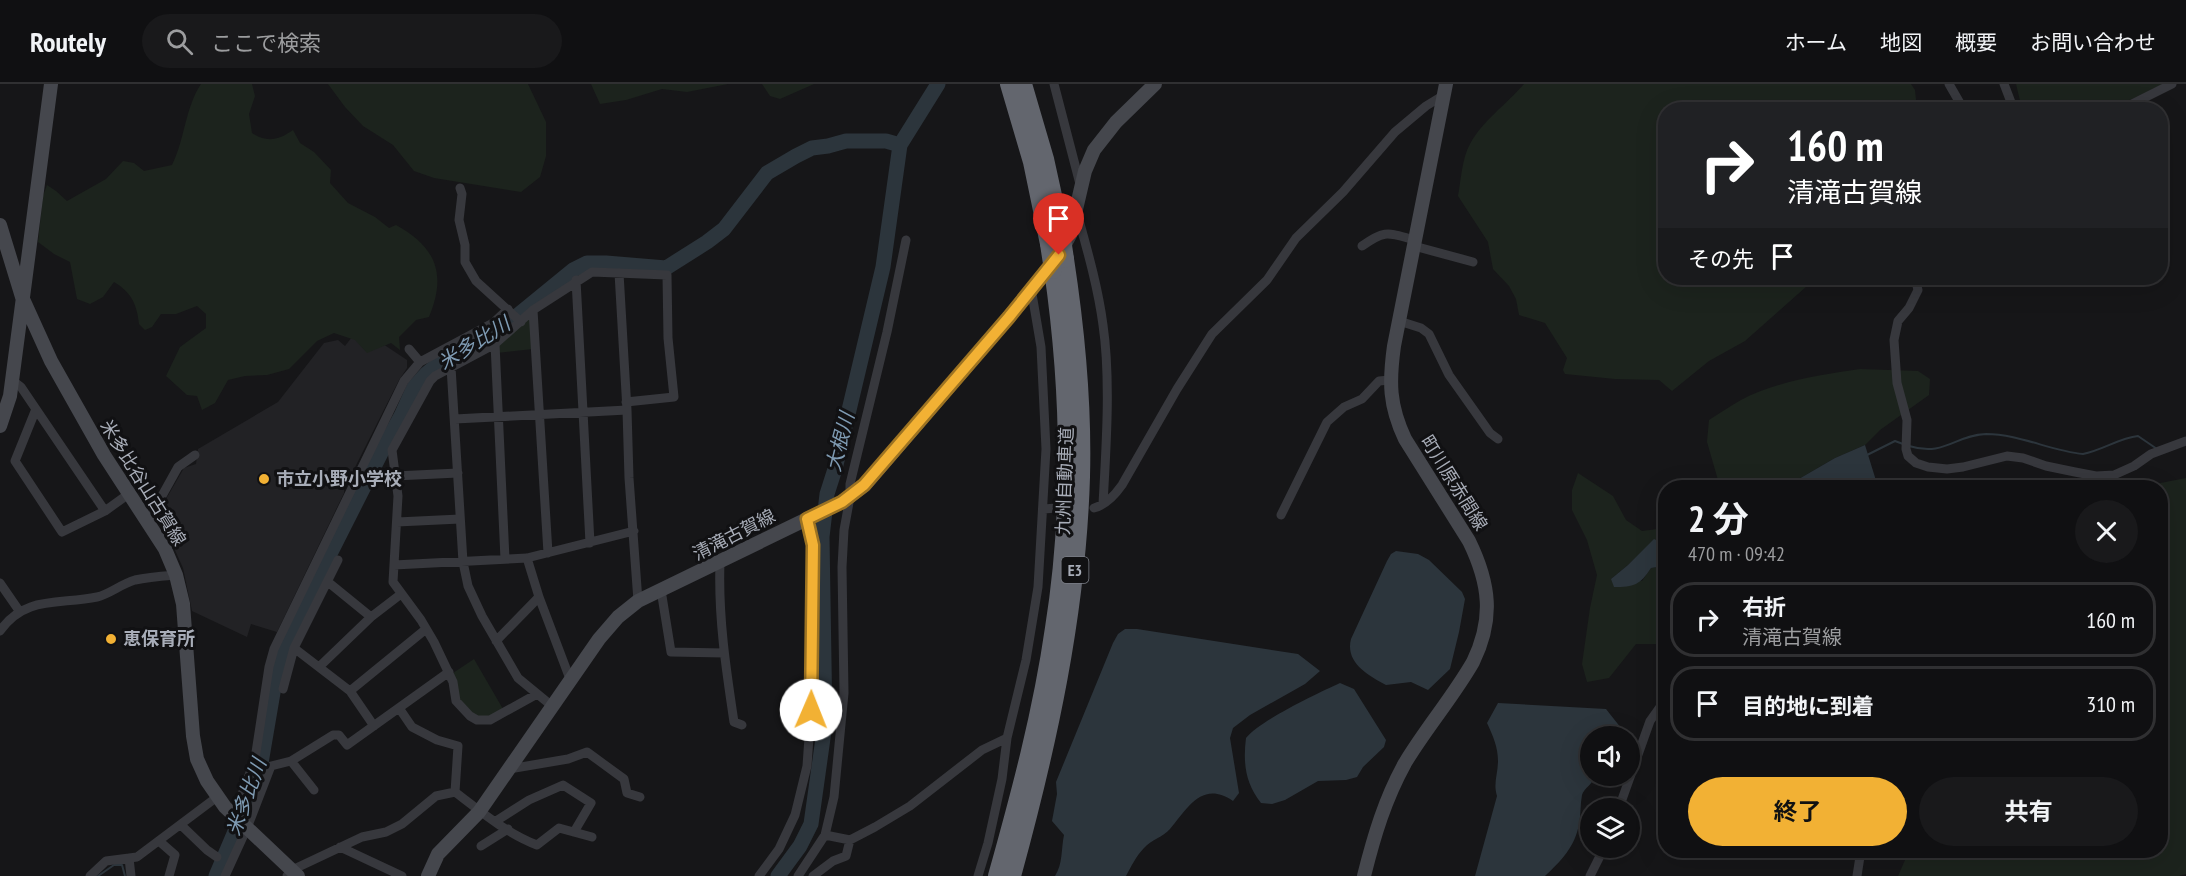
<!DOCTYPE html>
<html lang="ja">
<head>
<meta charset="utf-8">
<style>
	:root { --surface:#101012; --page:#19191b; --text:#f1f3f6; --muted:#9c9d9f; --line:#303032; --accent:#f2b134 }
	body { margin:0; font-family:"PT Sans Narrow","Noto Sans JP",sans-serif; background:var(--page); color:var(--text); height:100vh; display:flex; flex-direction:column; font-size:22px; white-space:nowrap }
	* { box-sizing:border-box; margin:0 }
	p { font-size:20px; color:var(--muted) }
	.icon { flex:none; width:33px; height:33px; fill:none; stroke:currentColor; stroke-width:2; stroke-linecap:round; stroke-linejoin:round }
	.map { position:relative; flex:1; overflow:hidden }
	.drawer { position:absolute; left:1658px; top:396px; width:510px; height:378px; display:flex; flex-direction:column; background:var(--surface); border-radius:24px; box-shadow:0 6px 24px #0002,0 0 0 2px var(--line) }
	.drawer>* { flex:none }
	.guide { position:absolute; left:1658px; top:18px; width:510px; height:183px; border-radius:24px; box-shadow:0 6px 24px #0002,0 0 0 2px var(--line); background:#202124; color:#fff; overflow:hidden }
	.tools { position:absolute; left:1580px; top:642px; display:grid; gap:12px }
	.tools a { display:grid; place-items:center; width:60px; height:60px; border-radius:50%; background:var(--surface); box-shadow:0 6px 24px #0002,0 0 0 2px var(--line); font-size:30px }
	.pin { position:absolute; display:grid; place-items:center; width:51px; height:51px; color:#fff; margin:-62px -26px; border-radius:50% 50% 50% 0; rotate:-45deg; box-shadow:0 0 6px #0007 }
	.pin .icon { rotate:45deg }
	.me { position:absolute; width:66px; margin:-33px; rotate:1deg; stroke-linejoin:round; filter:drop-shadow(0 0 4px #0008) }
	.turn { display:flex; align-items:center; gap:21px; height:126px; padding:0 30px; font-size:27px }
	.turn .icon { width:78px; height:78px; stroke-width:2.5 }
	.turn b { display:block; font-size:42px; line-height:51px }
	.then { display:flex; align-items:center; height:57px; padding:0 30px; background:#0003; gap:12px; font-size:22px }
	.round { display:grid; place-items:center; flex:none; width:63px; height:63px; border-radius:32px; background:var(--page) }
	.head { display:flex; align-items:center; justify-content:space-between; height:102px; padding:0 30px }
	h1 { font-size:36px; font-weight:700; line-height:45px }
	.cta { display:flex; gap:12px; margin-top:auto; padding:12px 30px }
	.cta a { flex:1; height:69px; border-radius:36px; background:var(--accent); color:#111; font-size:24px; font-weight:700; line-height:69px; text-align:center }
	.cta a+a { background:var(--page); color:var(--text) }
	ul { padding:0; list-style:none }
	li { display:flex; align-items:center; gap:18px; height:75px; margin:0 12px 9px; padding:0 18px; border:3px solid var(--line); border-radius:24px }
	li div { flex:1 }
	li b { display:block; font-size:22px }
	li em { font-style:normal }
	header { display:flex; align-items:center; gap:36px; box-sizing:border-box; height:84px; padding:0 30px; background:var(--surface); border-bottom:2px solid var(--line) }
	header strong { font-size:28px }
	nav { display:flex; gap:33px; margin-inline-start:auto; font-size:21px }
	.search { width:420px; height:54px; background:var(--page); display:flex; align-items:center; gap:15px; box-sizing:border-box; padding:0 21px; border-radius:33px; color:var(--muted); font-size:22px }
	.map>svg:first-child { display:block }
	.built { fill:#222225 }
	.green { fill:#1c231d }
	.water { fill:#2c353c }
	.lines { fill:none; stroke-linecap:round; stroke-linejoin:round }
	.stream { stroke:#2c353c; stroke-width:2 }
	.river { stroke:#2c353c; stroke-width:15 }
	.street { stroke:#37383d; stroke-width:9 }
	.secondary { stroke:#45474d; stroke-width:14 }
	.highway { stroke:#63666e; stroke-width:18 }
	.highway-bridge { stroke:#63666e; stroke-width:18 }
	.route-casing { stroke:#9d7322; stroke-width:15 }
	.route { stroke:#f2b134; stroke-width:10 }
	.poi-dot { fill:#f2b134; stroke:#111113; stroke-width:2 }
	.labels { text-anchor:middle; stroke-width:6; stroke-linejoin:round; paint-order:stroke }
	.shield { fill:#111113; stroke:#7b7e86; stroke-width:1.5 }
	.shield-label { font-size:16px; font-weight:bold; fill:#a8adb8 }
	.poi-label { font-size:18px; font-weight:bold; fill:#a8adb8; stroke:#111113; text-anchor:start }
	.street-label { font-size:18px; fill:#a8adb8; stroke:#111113 }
	.water-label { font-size:20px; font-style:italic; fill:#7f9bb3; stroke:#111113 }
</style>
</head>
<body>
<header>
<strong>Routely</strong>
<div class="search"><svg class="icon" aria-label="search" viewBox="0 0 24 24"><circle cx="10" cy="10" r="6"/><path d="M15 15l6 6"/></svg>ここで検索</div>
<nav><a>ホーム</a><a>地図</a><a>概要</a><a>お問い合わせ</a></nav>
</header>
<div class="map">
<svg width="2186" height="792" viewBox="0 0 2186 792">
	<rect width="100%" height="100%" fill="#161618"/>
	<path class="built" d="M359 244 407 276V284L399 296 344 405V409L277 548 251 540 247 553 192 527 183 484 174 464 155 434 184 384 196 380 198 365 278 318 324 259 338 256 345 262Z"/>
	<path class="green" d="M201 0H252L255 12 249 30 252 49C267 59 279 56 293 46L300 59 314 68 331 86 330 99 348 119 375 133 389 144 396 141C436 163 447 190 429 233L416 236 399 253 400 266 391 259 367 269 355 256 334 249 317 257 289 285 267 291 245 292 228 296 215 319 202 326 197 312 187 311 166 292 180 263 206 244V230L197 222 176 230H161L152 243 145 246 139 240C137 220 131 208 114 198L103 213 90 220 77 215 70 178 54 170 38 158 43 112 47 101 56 107 67 117 106 95 123 77 134 79 144 87 172 81C185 55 185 24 201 0Z
		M328 0H528L546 38V72L540 93 521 108 434 94 414 87 393 61 363 42 345 23Z
		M591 0H728L687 8 662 5 626 16 600 20Z
		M762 0H814L780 15 770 12Z
		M1524 0H1911L1915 6 1917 25 1665 26V194H1816L1745 257 1709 277 1672 307 1659 296 1615 295 1565 290 1563 286 1567 274 1545 239 1519 231 1516 215 1509 202 1493 185 1488 158 1458 112C1461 96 1462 74 1470 60 1483 36 1506 21 1524 0Z
		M2016 0H2163L2109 26 2022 25Z
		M530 233 533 265 497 269V262Z
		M1860 285 1918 287 1930 295 1929 311 1880 346 1865 361 1835 374 1785 403H1720L1707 358 1709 336C1720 329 1730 322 1741 316 1777 297 1821 291 1860 285Z
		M1578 389 1613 412 1626 436 1642 447 1665 444V460L1654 456 1628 481 1611 495 1642 497 1651 484 1663 482 1665 484V560H1636L1609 594 1587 598 1582 580 1590 524 1597 491 1587 456 1572 426V406Z
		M2186 394V790L2179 792H1898L1909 767 2160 766V404L2140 403Z
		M474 575 503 625 487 634 477 633 458 615 453 589Z"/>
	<path class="water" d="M1865 361 1878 403H1785L1835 374Z
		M1654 455 1665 460V484L1663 482 1651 484C1640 501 1634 503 1614 503L1611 495 1628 481Z
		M1396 467 1418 470 1429 476 1462 508 1465 515 1459 548 1450 585 1428 606 1411 598 1386 601C1367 591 1345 578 1351 555L1387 477 1391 470Z
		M1125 545H1137L1298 570 1320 587 1305 600 1250 631 1233 644 1230 654 1239 709 1233 717C1202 696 1188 724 1170 745 1163 753 1151 756 1144 764 1136 772 1131 783 1126 792H1055C1063 780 1061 765 1064 751L1052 737 1057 710 1056 698 1113 559 1118 550Z
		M1340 599 1354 605 1386 656 1384 663 1363 683 1357 693 1346 696 1318 697 1285 716 1272 720 1261 719C1245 699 1243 678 1246 654 1261 636 1318 609 1340 599Z
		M1498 619 1606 625 1621 644 1619 652H1590V692H1595C1593 700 1584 704 1582 711 1580 721 1581 731 1579 740 1575 763 1561 777 1545 792H1475L1497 712C1493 699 1498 690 1498 677 1498 663 1493 652 1487 639Z"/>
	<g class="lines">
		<path class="stream" d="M1909 362C1945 373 1955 351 1986 350 2019 350 2051 367 2083 370 2103 366 2119 354 2138 352L2157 365
			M1867 371 1895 357 1903 360
			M98 792 114 781H122L125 792"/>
		<path class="river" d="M216 792 245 724 261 679 275 597 280 574 290 549 386 359 401 332 414 303 426 290 443 276 464 268 501 245 573 186 587 179H606L666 184 707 158 724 145 767 89 796 72 812 64 828 62 846 57H886L900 61
			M778 792 800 762 811 740 825 640 822 453 827 410 835 385 883 183 900 61 938 0"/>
		<path class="street" d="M1054 0 1080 100
			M1949 0 1964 26
			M2004 0 2014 26
			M2120 26 2172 0
			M460 104 462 110 459 136 465 161V178L476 197 521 238
			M1077 129C1087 165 1098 203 1103 241 1111 296 1106 365 1103 420
			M1362 162C1386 145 1388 149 1415 156
			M1414 162 1473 178
			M619 189 627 326 629 394 638 517
			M1915 194 1918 206 1909 224 1898 237 1894 256 1897 299 1907 336 1906 365 1908 372 1916 379 1928 383 1947 385 1963 383 2007 372 2023 374 2046 382 2075 388 2096 392 2114 391 2134 382 2151 370 2186 357
			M576 196 590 459
			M533 226 548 469
			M1399 237 1421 244 1429 250 1449 291 1490 349 1498 355
			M495 260 505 475
			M409 265 420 278
			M451 283 463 478 468 502 482 532 518 594 552 622
			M12 296 21 303 105 427
			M36 325 15 377 62 448 105 427 130 409
			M455 335 627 326
			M395 392 458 389
			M1094 424C1106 421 1115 411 1122 401L1177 305 1212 250 1267 196 1296 154 1343 108 1395 48 1426 22 1444 11
			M1044 425 1056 424
			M1281 431 1327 338 1344 323 1362 315 1379 297 1390 296
			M148 437 178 383 195 371
			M397 438 460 435
			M527 474 539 513 570 595
			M720 478C718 532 726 585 734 638L742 641
			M394 481 527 474 634 447
			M328 498 371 533
			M0 499 20 528
			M661 506 671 568 724 569
			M0 547C25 511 60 521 97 513 110 510 121 500 135 496 148 493 163 492 176 491
			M496 557 539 513
			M294 564 350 607 374 642
			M319 583 371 533 401 510
			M283 605 294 564 338 476
			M350 607 426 545
			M537 610 490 636H477L470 632 456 617 453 598 434 558 421 536 393 498 398 412 392 366 430 297 435 292 495 260 533 226 592 188 667 191 668 254 674 313 626 318
			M399 624 412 643 437 656 458 662 455 708
			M291 677 314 706
			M509 685 568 675 587 668 624 695 627 709 640 713
			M1619 724 1650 637 1665 616
			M234 732 255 675 269 583 274 565 404 297 420 278 493 239 508 225
			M496 737 529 716 563 701 591 719 574 748
			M181 741 207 766 217 773
			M825 751 850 756 875 743 910 722 982 666 1007 654
			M159 757 175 771 169 792
			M481 762 508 745
			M340 763 402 792
			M129 774 131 792
			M90 792 106 777 137 773 217 713
			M225 792 247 744 271 682 291 677 333 651H339L347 661 449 588
			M287 792 292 786 362 753 386 748 402 740 436 712 455 708C480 727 506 749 537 761L559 744 592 753
			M759 792 779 765 795 731 807 682 811 625 813 461 807 435
			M798 792 825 751 834 713 844 609 842 483 844 446 850 413V400L887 248 906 156
			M813 792 833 777 846 772 850 756
			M978 792 988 759 1002 695 1007 654 1026 576 1038 503 1046 365 1041 263 1031 204
			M1590 792 1604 764
			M1857 792 1861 766"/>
		<path class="secondary" d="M0 141 22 213 51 277 104 371 165 465 176 491 183 520 193 652 197 675 207 697 225 723 298 792
			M0 342 10 312 51 0
			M428 792 438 770 479 728 599 555 618 533 638 517 842 418 865 401 1009 233 1059 171 1070 151 1085 87 1094 66 1116 38 1155 0
			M1364 792C1374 752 1385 715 1405 679 1426 644 1453 613 1473 578 1494 535 1490 500 1469 457L1405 355C1389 321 1389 298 1394 262L1446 0"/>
		<path class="highway" d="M1009 0 1032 78 1049 160
			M1023 0 1045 75 1061 148
			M997 792C1020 710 1042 628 1054 544 1073 425 1070 305 1053 186
			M1012 792C1048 661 1077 529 1081 393 1083 320 1076 247 1065 175"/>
		<path class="highway-bridge" d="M1061 148 1065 175
			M1049 160 1053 186"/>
	</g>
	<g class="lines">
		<g class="route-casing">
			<path id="route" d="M811 626 813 461 807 435 842 418 864 401 1009 233 1059 171"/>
		</g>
		<use href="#route" class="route"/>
	</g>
	<g class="poi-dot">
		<circle cx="264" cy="395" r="6"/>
		<circle cx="111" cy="555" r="6"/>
	</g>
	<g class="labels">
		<rect class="shield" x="1061.5" y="473" width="27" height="26" rx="4.5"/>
		<g class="shield-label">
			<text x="1075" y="492">E3</text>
		</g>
		<g class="poi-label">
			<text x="276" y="401">市立小野小学校</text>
			<text x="123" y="561">恵保育所</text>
		</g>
		<g class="street-label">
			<text transform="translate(1065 397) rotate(-88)" y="6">九州自動車道</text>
			<text transform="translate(143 399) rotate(58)" y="6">米多比谷山古賀線</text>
			<text transform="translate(1454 399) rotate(58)" y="6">町川原赤間線</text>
			<text transform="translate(734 451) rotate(-27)" y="6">清滝古賀線</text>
		</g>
		<g class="water-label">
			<text transform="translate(474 259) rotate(-32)" y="7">米多比川</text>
			<text transform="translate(840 358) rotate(-76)" y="7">大根川</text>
			<text transform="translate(246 713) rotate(-70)" y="7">米多比川</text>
		</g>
	</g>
</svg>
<div class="tools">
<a><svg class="icon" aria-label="sound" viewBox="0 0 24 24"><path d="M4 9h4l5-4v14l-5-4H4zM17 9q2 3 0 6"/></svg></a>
<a><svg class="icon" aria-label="layers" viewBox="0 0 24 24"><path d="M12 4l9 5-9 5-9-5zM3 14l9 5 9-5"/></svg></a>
</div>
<div class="pin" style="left:1059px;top:171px;background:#d93025"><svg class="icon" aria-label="arrive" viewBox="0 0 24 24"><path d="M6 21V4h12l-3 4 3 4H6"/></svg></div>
<svg class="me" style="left:811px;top:626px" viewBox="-20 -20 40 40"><circle r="19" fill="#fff"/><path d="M0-13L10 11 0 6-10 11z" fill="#f2b134"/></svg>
<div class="guide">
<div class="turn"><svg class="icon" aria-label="right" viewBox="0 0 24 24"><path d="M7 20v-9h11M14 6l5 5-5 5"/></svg><div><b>160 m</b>清滝古賀線</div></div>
<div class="then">その先<svg class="icon" aria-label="arrive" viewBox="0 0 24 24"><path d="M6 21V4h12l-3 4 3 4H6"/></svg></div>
</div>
<section class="drawer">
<div class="head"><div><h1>2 分</h1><p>470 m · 09:42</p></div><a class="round"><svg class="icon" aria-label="close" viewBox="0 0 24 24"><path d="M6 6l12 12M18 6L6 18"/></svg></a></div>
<ul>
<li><svg class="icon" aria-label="right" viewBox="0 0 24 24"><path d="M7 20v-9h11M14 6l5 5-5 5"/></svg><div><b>右折</b><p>清滝古賀線</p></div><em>160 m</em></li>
<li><svg class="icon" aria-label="arrive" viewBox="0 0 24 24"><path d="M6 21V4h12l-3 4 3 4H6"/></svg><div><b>目的地に到着</b></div><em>310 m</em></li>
</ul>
<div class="cta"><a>終了</a><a>共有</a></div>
</section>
</div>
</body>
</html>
